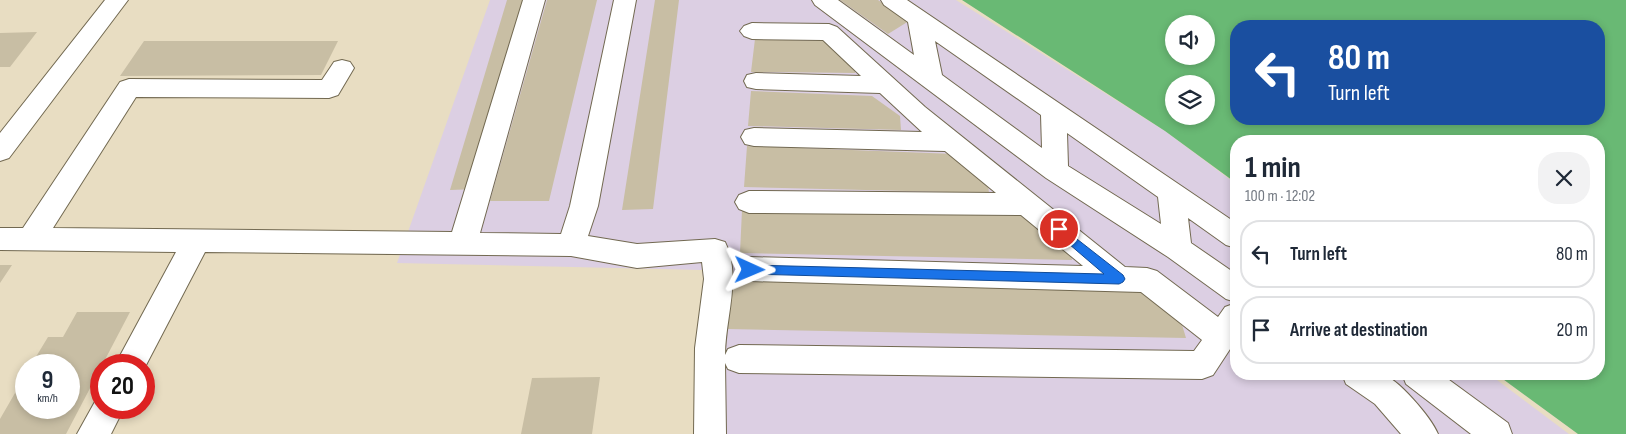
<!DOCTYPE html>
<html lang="en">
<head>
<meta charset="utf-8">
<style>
	:root { --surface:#fff; --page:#f2f2f3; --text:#1f2937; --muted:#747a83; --line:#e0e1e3 }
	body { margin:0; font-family:"Sofia Sans Condensed",sans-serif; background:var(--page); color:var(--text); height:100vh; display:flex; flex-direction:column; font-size:19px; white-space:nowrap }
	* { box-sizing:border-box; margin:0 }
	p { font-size:16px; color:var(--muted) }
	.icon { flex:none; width:28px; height:28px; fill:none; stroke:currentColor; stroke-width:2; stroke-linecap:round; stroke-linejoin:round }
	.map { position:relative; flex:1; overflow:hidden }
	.drawer { position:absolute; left:1230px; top:135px; width:375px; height:245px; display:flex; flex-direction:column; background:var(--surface); border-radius:20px; box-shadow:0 2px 8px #0003 }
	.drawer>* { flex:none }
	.hud { position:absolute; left:1230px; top:20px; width:375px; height:105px; border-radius:20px; box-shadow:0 2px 8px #0003; background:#1a4fa0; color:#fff; overflow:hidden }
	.controls { position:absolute; left:1165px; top:15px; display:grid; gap:10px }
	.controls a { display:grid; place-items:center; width:50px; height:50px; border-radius:50%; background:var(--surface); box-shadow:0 2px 8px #0003; font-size:25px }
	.speed { position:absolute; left:15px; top:354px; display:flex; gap:10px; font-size:25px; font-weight:700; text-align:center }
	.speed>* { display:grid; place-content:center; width:65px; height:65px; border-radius:50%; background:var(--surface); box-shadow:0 2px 8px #0003; line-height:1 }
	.speed small { font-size:12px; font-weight:400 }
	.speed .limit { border:8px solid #d22; background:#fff; color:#111 }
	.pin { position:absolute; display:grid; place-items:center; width:42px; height:42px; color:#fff; margin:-21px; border:2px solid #fff; border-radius:50%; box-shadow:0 1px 5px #0007 }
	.me { position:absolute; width:55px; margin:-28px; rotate:91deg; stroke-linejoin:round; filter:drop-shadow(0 0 4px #0008) }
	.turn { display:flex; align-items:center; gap:18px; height:105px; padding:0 15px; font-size:22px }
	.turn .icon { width:65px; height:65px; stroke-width:2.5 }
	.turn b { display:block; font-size:35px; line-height:42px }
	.round { display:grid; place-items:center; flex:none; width:52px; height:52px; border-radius:20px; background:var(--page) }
	.head { display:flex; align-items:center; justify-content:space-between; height:85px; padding:0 15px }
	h1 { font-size:30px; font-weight:700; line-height:38px }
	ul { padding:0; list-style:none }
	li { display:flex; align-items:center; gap:15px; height:68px; margin:0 10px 8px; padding:0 5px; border:2px solid var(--line); border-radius:20px }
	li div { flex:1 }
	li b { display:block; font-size:19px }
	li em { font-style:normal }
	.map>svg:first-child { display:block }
	.industrial { fill:#dccfe3 }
	.forest { fill:#69b974; fill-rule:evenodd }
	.building { fill:#c8bea4 }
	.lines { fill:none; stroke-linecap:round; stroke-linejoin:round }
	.minor-casing { stroke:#726951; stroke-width:2 }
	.minor { fill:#fff; fill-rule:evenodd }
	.route { fill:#1a73e8; stroke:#114b97 }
</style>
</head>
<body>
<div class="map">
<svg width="1626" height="434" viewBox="0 0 1626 434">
	<rect width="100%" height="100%" fill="#e8ddc2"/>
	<path class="industrial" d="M490 0H956L1165 131 1236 184V374H1489L1569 434H725L702 270 397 263Z"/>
	<path class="forest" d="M962 0H1626V434H1578L1496 374H1599V141H1236V183L1165 131ZM1174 24H1206V56H1174ZM1236 26H1599V119H1236ZM1174 84H1206V116H1174Z"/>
	<path class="building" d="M507 0H530L477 189 450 190Z
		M547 0H597L549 201H490Z
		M655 0H679L653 209 622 210Z
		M840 0H878L909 21 888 34Z
		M37 32 10 67H0V33Z
		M755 39 829 41 855 60V73L751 72Z
		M144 41H338L321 75 120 76Z
		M751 91 872 96 900 116 901 130 748 126Z
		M747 146 955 154 987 177 989 193 744 187Z
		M742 210 1033 216 1069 242 1072 260 740 253Z
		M0 265H12L0 283Z
		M730 279 1140 289 1180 318 1186 338 728 329Z
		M77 312H130L66 434H0V419L26 374V408H69V365H31L48 337H63Z
		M600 377 592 434H521L532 378Z"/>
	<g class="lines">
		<g class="minor-casing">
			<path id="minor" d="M105 0H128L9 158 0 161V133Z
				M523 0H545L480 233 561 234 570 206 614 0H636L598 206 588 236 637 244 715 239 725 242C742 276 725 319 725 355L728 349 739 345 1194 351 1202 340 1141 292 750 281 740 277 736 269 740 261 750 257 1083 266 1021 215 749 213 739 209 735 202 739 195 749 191 996 193 945 151 754 146 745 144 741 137 745 130 754 128 922 132 880 93 756 89 747 87 744 81 747 75 756 73 861 76 823 40 752 39 744 36 740 31 744 26 752 23 829 24 837 27 925 107 1125 267 1147 268 1157 271 1218 317 1225 307 1236 303V340L1213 375 1202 379 739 373 728 369 725 363 726 434H694L695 348 704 279 702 262 637 268 571 256 205 252 144 369V365H115L176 252 0 250V228H23L120 82 129 79 322 80 334 62 342 60 350 62 354 68 338 95 329 98 136 97 53 228 452 232Z
				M812 0H838L914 55 908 22 884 5 881 0H907L1236 223V248L1226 245 1188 218 1191 243 1236 274V302L1226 299 1168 257 1046 178 815 5ZM935 41 1041 115 1042 148 942 75ZM1067 133 1158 197 1161 224 1068 166Z
				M1342 374C1354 374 1368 372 1380 374 1397 376 1432 419 1438 434H1401L1375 404 1346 384Z
				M1402 374H1441L1508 423 1512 434H1471L1406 384Z
				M101 396V408H124L111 434H77L97 398Z"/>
		</g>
		<use href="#minor" class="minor"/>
	</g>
	<path class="route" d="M1059 225 1123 275 1125 279 1123 282 1119 284 750 274 745 273 744 270 745 266 750 265 1104 274 1055 232 1053 229Z"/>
</svg>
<div class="controls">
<a><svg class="icon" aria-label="sound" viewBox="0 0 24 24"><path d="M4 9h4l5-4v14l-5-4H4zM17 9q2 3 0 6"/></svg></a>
<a><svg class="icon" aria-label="layers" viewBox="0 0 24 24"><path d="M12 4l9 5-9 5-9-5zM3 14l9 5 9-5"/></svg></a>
</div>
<div class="speed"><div>9<small>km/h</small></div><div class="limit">20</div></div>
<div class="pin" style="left:1059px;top:229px;background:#d93025"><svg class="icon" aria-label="arrive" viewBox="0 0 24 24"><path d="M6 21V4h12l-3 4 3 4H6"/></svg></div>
<svg class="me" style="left:750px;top:270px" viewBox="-20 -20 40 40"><path d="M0-17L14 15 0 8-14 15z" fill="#1a73e8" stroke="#fff" stroke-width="4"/></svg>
<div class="hud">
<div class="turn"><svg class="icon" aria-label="left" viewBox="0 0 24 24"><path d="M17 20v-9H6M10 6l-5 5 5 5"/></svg><div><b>80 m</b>Turn left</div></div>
</div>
<section class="drawer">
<div class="head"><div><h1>1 min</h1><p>100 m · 12:02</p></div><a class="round"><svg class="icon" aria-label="close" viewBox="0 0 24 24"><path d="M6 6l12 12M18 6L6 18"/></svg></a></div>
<ul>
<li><svg class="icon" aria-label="left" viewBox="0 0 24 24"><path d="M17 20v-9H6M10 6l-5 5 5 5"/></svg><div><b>Turn left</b></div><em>80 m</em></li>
<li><svg class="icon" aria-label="arrive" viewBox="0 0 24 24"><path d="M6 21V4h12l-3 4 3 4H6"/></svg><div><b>Arrive at destination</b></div><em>20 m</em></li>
</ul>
</section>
</div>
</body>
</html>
